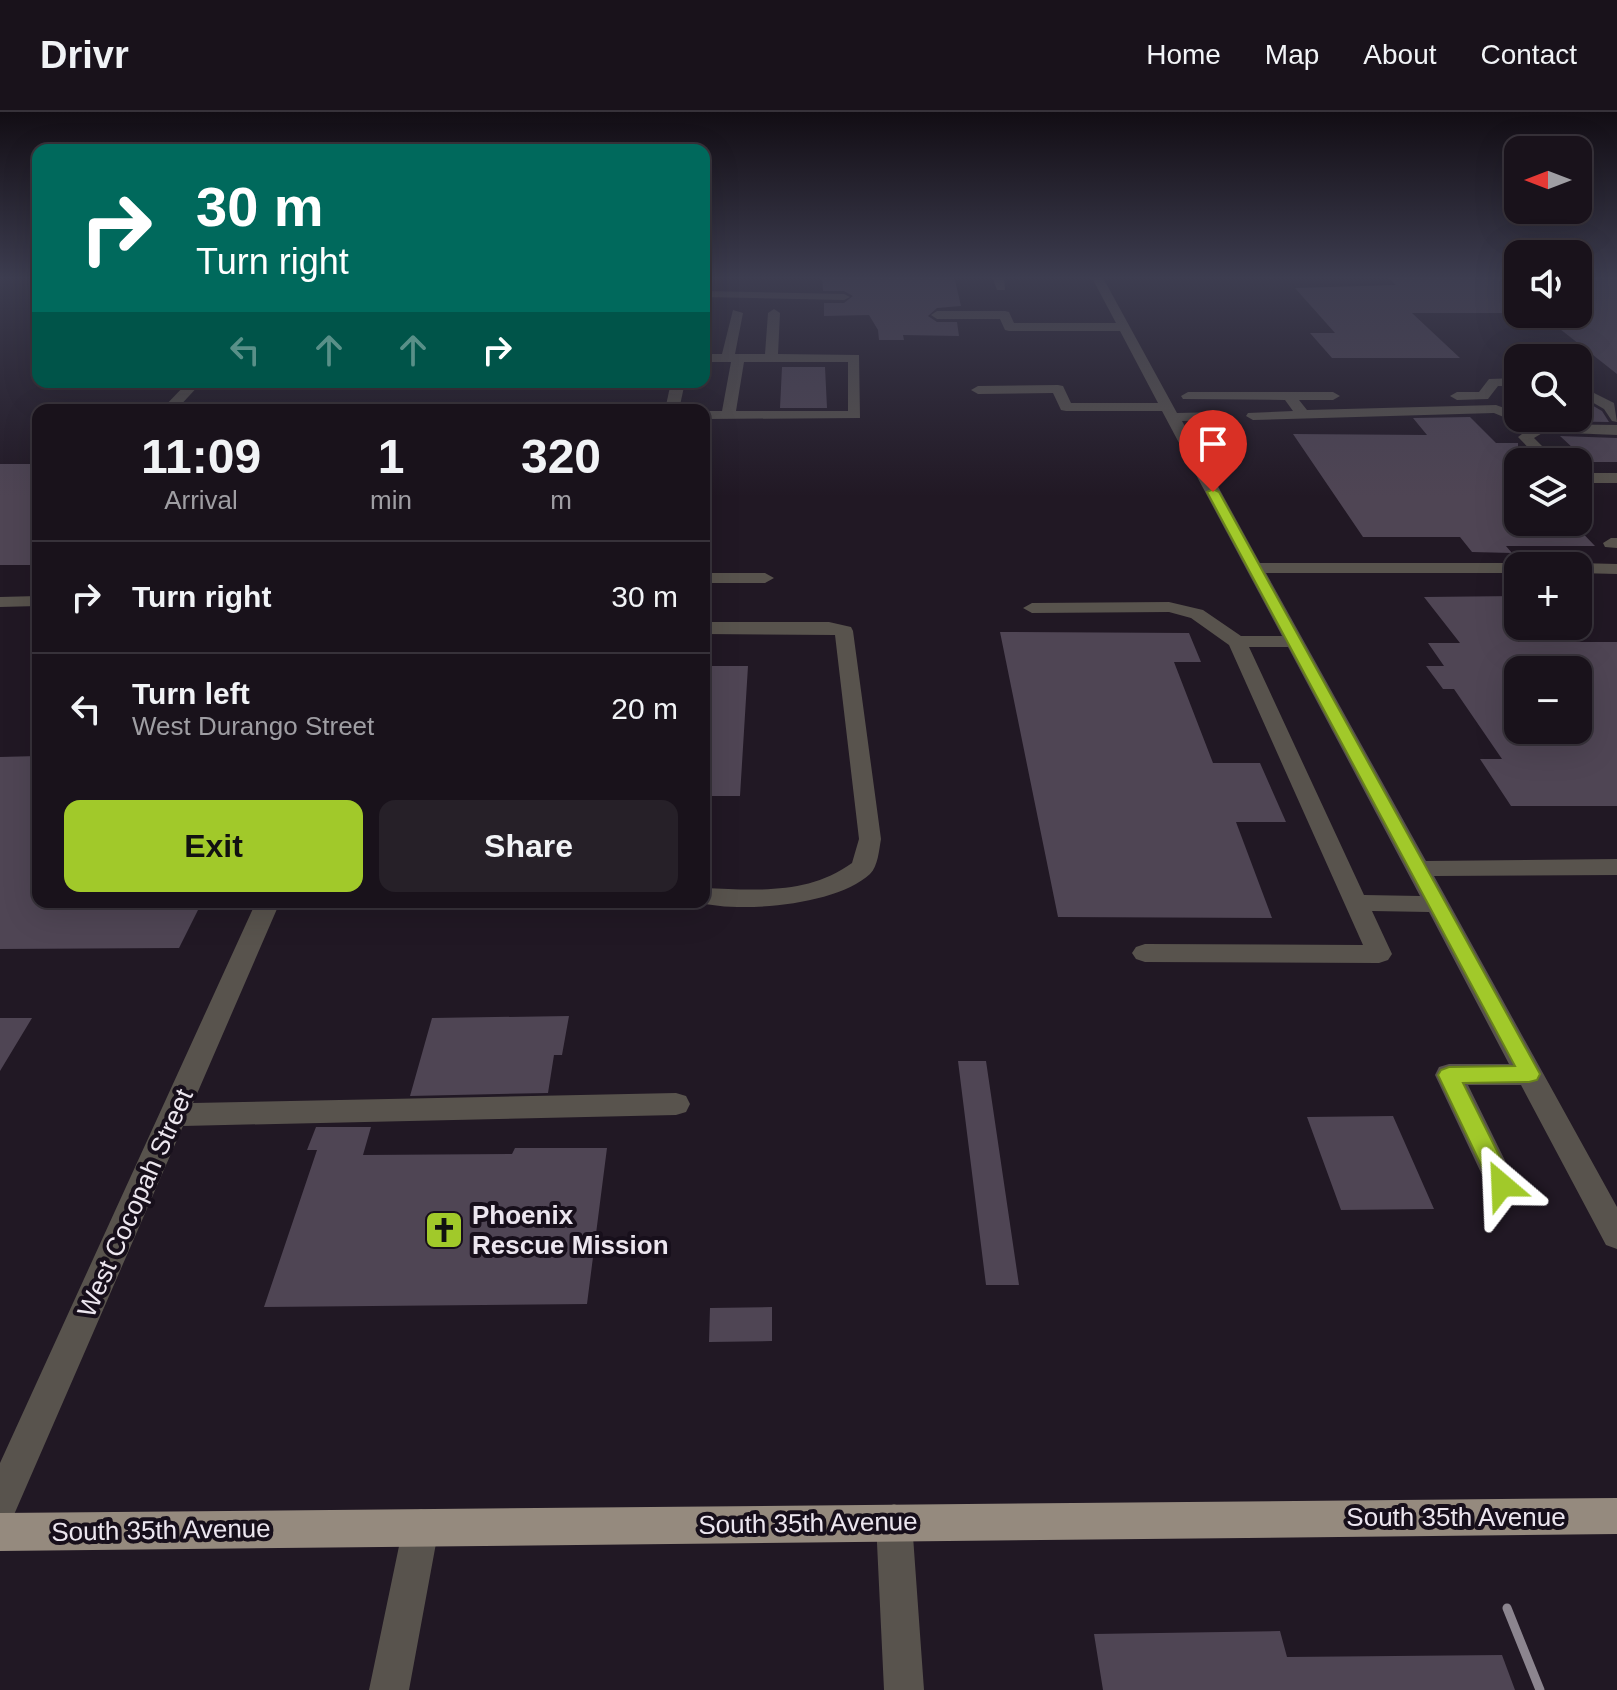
<!DOCTYPE html>
<html lang="en">
<head>
<meta charset="utf-8">
<style>
	:root { --surface:#19121b; --page:#262028; --text:#f1f3f6; --muted:#9f9ea3; --line:#37323a; --accent:#a1c92a }
	body { margin:0; font-family:Arial,sans-serif; background:var(--page); color:var(--text); height:100vh; display:flex; flex-direction:column; font-size:30px; white-space:nowrap }
	* { box-sizing:border-box; margin:0 }
	p { font-size:26px; color:var(--muted) }
	.icon { flex:none; width:44px; height:44px; fill:none; stroke:currentColor; stroke-width:2; stroke-linecap:round; stroke-linejoin:round }
	.map { position:relative; flex:1; overflow:hidden }
	.panel { position:absolute; left:32px; top:292px; width:678px; height:504px; display:flex; flex-direction:column; background:var(--surface); border-radius:16px; box-shadow:0 8px 32px #0002,0 0 0 2px var(--line) }
	.panel>* { flex:none }
	.hud { position:absolute; left:32px; top:32px; width:678px; height:244px; border-radius:16px; box-shadow:0 8px 32px #0002,0 0 0 2px var(--line); background:#00695c; color:#fff; overflow:hidden }
	.needle { width:52px; rotate:270deg }
	.tools { position:absolute; left:1504px; top:24px; display:grid; gap:16px }
	.tools a { display:grid; place-items:center; width:88px; height:88px; border-radius:16px; background:var(--surface); box-shadow:0 8px 32px #0002,0 0 0 2px var(--line); font-size:40px }
	.pin { position:absolute; display:grid; place-items:center; width:68px; height:68px; color:#fff; margin:-82px -34px; border-radius:50% 50% 50% 0; rotate:-45deg; box-shadow:0 0 8px #0007 }
	.pin .icon { rotate:45deg }
	.me { position:absolute; width:88px; margin:-44px; rotate:334deg; stroke-linejoin:round; filter:drop-shadow(0 0 6px #0008) }
	.turn { display:flex; align-items:center; gap:28px; height:168px; padding:0 32px; font-size:36px }
	.turn .icon { width:104px; height:104px; stroke-width:2.5 }
	.turn b { display:block; font-size:56px; line-height:68px }
	.lanes { display:flex; align-items:center; height:76px; padding:0 32px; background:#0003; justify-content:center; gap:40px; direction:ltr }
	.lanes .off { opacity:.35 }
	.eta { display:flex; justify-content:space-evenly; align-items:center; height:136px; text-align:center }
	.eta b { font-size:48px; font-weight:700; line-height:56px }
	.action { display:flex; gap:16px; margin-top:auto; padding:16px 32px }
	.action a { flex:1; height:92px; border-radius:16px; background:var(--accent); color:#111; font-size:32px; font-weight:700; line-height:92px; text-align:center }
	.action a+a { background:var(--page); color:var(--text) }
	ul { padding:0; list-style:none }
	li { display:flex; align-items:center; gap:24px; height:112px; padding:0 32px; border-top:2px solid var(--line) }
	li div { flex:1 }
	li b { display:block; font-size:30px }
	li em { font-style:normal }
	header { display:flex; align-items:center; gap:48px; box-sizing:border-box; height:112px; padding:0 40px; background:var(--surface); border-bottom:2px solid var(--line) }
	header strong { font-size:38px }
	nav { display:flex; gap:44px; margin-inline-start:auto; font-size:28px }
	.map>svg:first-child { display:block }
	.building { fill:#4f4554; fill-rule:evenodd }
	.lines { fill:none; stroke-linecap:round; stroke-linejoin:round }
	.minor { fill:#58534d; fill-rule:evenodd }
	.major { fill:#958a7e; fill-rule:evenodd }
	.rail { stroke:#8c858f; stroke-width:9 }
	.route { fill:#a1c92a; stroke:#69831b; stroke-width:2 }
	.labels { text-anchor:middle; stroke-width:8; stroke-linejoin:round; paint-order:stroke }
	.near-street-label { font-size:26px; fill:#ece6ef; stroke:#170f1b }
	.near-poi-label { font-size:26px; font-weight:bold; fill:#ece6ef; stroke:#170f1b; text-anchor:start }
</style>
</head>
<body>
<header>
<strong>Drivr</strong>
<nav><a>Home</a><a>Map</a><a>About</a><a>Contact</a></nav>
</header>
<div class="map">
<svg width="1617" height="1578" viewBox="0 0 1617 1578">
	<rect width="100%" height="100%" fill="#211824"/>
	<path class="building" d="M822 164H954L961 194 937 196 928 204 937 210H957L959 224 903 223 904 228H879L878 218 869 203 824 204V191H844L853 184 844 179H823Z
		M1386 164H1518V201H1412L1460 246H1332L1310 221H1335L1295 176 1396 173Z
		M1578 164H1617V262L1541 202H1578Z
		M782 255H825L827 296H780Z
		M1578 285 1602 299 1609 310 1545 309 1541 306H1578Z
		M1470 305 1496 331H1518V410H1572L1595 434H1506L1512 441 1472 440 1460 425H1363L1293 322 1427 323 1413 306Z
		M1560 324 1617 326V350H1588Z
		M0 352H38V453H0Z
		M1518 484V530H1617V694H1511L1480 647H1502L1454 577H1443L1426 554H1444L1428 531H1460L1424 485ZM1518 558H1578V618H1518Z
		M1000 520 1189 521 1201 550H1174L1213 651H1260L1286 710H1236L1272 806 1058 805Z
		M704 554H748L740 684H704Z
		M38 644V790H202L179 836 0 837V645Z
		M569 904 562 943H554L548 981 410 984 432 906Z
		M0 906H32L0 959Z
		M958 949H986L1019 1173H986Z
		M1393 1004 1434 1097 1341 1098 1307 1005Z
		M316 1015H371L363 1043 512 1042 515 1036H607L587 1192 264 1195 317 1038H307Z
		M772 1195V1229L709 1230 710 1196Z
		M1280 1519 1287 1545 1502 1543 1515 1578H1103L1094 1522Z"/>
	<g class="lines">
		<path class="minor" d="M992 164H1004L1005 178H997Z
			M1091 164H1102L1177 301 1220 300 1227 304 1220 308 1182 309 1260 451H1518L1525 454H1518V461H1266L1426 749 1617 747V763L1434 764 1617 1095V1137L1606 1133 1521 973H1468L1517 1073 1513 1082 1502 1085 1491 1082 1435 963 1439 955 1449 952H1509L1429 800 1372 799 1392 842 1388 848 1379 851 1145 850 1136 847 1132 841 1136 835 1145 832 1363 833 1229 533 1191 506 1169 500 1032 501 1023 496 1032 491 1169 490 1203 498 1241 524H1282L1162 299H1066L1061 298 1053 281 978 282 971 278 978 274 1058 273 1063 274 1071 291H1158L1120 219H1009L1005 218 1000 207H937L931 203 937 199H1005L1009 200 1014 211H1116ZM1249 535H1288L1420 784 1364 783Z
			M704 179 844 182 850 185 844 188 704 185Z
			M733 198 743 201 735 242H765L768 201 774 197 780 201 778 242 859 243 860 306 704 307V299H722L731 250H704V242H722ZM744 250H848V299H736Z
			M1518 266V274H1498L1488 287 1457 288 1450 284 1457 280H1479L1489 267Z
			M188 270H202L176 298H161Z
			M671 270H685L679 298H665Z
			M1578 273 1614 291 1617 310 1612 309 1604 297 1578 282Z
			M1188 280H1333L1340 284 1333 288H1299L1307 298 1496 293 1518 301V306H1529L1543 312 1617 313V323L1544 320 1534 326 1558 350H1542L1518 325 1530 316 1494 301 1253 308 1246 304 1248 301 1293 299 1285 288 1183 287 1181 284Z
			M1578 361H1617V371H1578Z
			M1611 426H1617V436L1605 435 1603 431Z
			M1578 451 1617 452V462L1578 461V454H1571Z
			M704 461H765L774 466 765 471H704Z
			M38 484V494L0 495V485Z
			M704 510H829L851 515 853 519 881 727C879 738 878 754 870 762 837 793 740 802 697 790H704V776C756 778 808 783 852 751L859 727 835 523 704 522Z
			M256 790H280L193 991 676 981 686 984 690 992 686 1000 676 1003 183 1014 13 1405 0 1410V1351Z
			M894 1392 907 1397 912 1410 924 1578H884L876 1410 881 1397Z
			M421 1397 434 1402 439 1415 409 1578H369L403 1415 408 1402Z"/>
		<path class="major" d="M1617 1386V1422L0 1439V1401Z"/>
		<path class="rail" d="M1507 1496 1540 1578"/>
	</g>
	<linearGradient id="sky" x2="0" y2="1"><stop stop-color="#120d14"/><stop offset="0.43" stop-color="#3d3d50"/><stop offset="1" stop-color="#3d3d50" stop-opacity="0"/></linearGradient>
	<rect width="1617" height="385" fill="url(#sky)"/>
	<path class="route" d="M1213 377 1219 380 1540 962 1537 968 1529 970 1463 971 1514 1073 1510 1080 1502 1083 1494 1080 1438 963 1441 958 1449 955 1515 954 1207 380Z"/>
	<defs>
		<g id="church-square" transform="scale(2)"><rect x="-9" y="-9" width="18" height="18" rx="4" fill="#a1c92a" stroke="#170f1b"/><path d="M-1.2-6h2.4v3.5h3.3v2.4h-3.3V6h-2.4V-.1h-3.3v-2.4h3.3Z" fill="#111"/></g>
	</defs>
	<g fill-rule="evenodd">
		<use href="#church-square" x="444" y="1118"/>
	</g>
	<g class="labels">
		<g class="near-street-label">
			<text transform="translate(135 1091) rotate(-66)" y="9">West Cocopah Street</text>
			<text x="1456" y="1414">South 35th Avenue</text>
			<text transform="translate(808 1411) rotate(-1)" y="9">South 35th Avenue</text>
			<text transform="translate(161 1418) rotate(-1)" y="9">South 35th Avenue</text>
		</g>
		<g class="near-poi-label">
			<text x="472" y="1112">Phoenix<tspan x="472" dy="30">Rescue Mission</tspan></text>
		</g>
	</g>
</svg>
<div class="tools">
<a><svg class="needle" viewBox="-14 -14 28 28"><path d="M0-13l5 13h-10z" fill="#e53935"/><path d="M0 13l5-13h-10z" fill="#9f9ea3"/></svg></a>
<a><svg class="icon" aria-label="sound" viewBox="0 0 24 24"><path d="M4 9h4l5-4v14l-5-4H4zM17 9q2 3 0 6"/></svg></a>
<a><svg class="icon" aria-label="search" viewBox="0 0 24 24"><circle cx="10" cy="10" r="6"/><path d="M15 15l6 6"/></svg></a>
<a><svg class="icon" aria-label="layers" viewBox="0 0 24 24"><path d="M12 4l9 5-9 5-9-5zM3 14l9 5 9-5"/></svg></a>
<a>+</a>
<a>−</a>
</div>
<div class="pin" style="left:1213px;top:380px;background:#d93025"><svg class="icon" aria-label="arrive" viewBox="0 0 24 24"><path d="M6 21V4h12l-3 4 3 4H6"/></svg></div>
<svg class="me" style="left:1502px;top:1073px" viewBox="-20 -20 40 40"><path d="M0-17L14 15 0 8-14 15z" fill="#a1c92a" stroke="#fff" stroke-width="4"/></svg>
<div class="hud">
<div class="turn"><svg class="icon" aria-label="right" viewBox="0 0 24 24"><path d="M7 20v-9h11M14 6l5 5-5 5"/></svg><div><b>30 m</b>Turn right</div></div>
<div class="lanes"><svg class="icon off" aria-label="left" viewBox="0 0 24 24"><path d="M17 20v-9H6M10 6l-5 5 5 5"/></svg><svg class="icon off" aria-label="ahead" viewBox="0 0 24 24"><path d="M12 20V5M6 11l6-6 6 6"/></svg><svg class="icon off" aria-label="ahead" viewBox="0 0 24 24"><path d="M12 20V5M6 11l6-6 6 6"/></svg><svg class="icon" aria-label="right" viewBox="0 0 24 24"><path d="M7 20v-9h11M14 6l5 5-5 5"/></svg></div>
</div>
<section class="panel">
<div class="eta">
<div><b>11:09</b><p>Arrival</p></div>
<div><b>1</b><p>min</p></div>
<div><b>320</b><p>m</p></div>
</div>
<ul>
<li><svg class="icon" aria-label="right" viewBox="0 0 24 24"><path d="M7 20v-9h11M14 6l5 5-5 5"/></svg><div><b>Turn right</b></div><em>30 m</em></li>
<li><svg class="icon" aria-label="left" viewBox="0 0 24 24"><path d="M17 20v-9H6M10 6l-5 5 5 5"/></svg><div><b>Turn left</b><p>West Durango Street</p></div><em>20 m</em></li>
</ul>
<div class="action"><a>Exit</a><a>Share</a></div>
</section>
</div>
</body>
</html>
